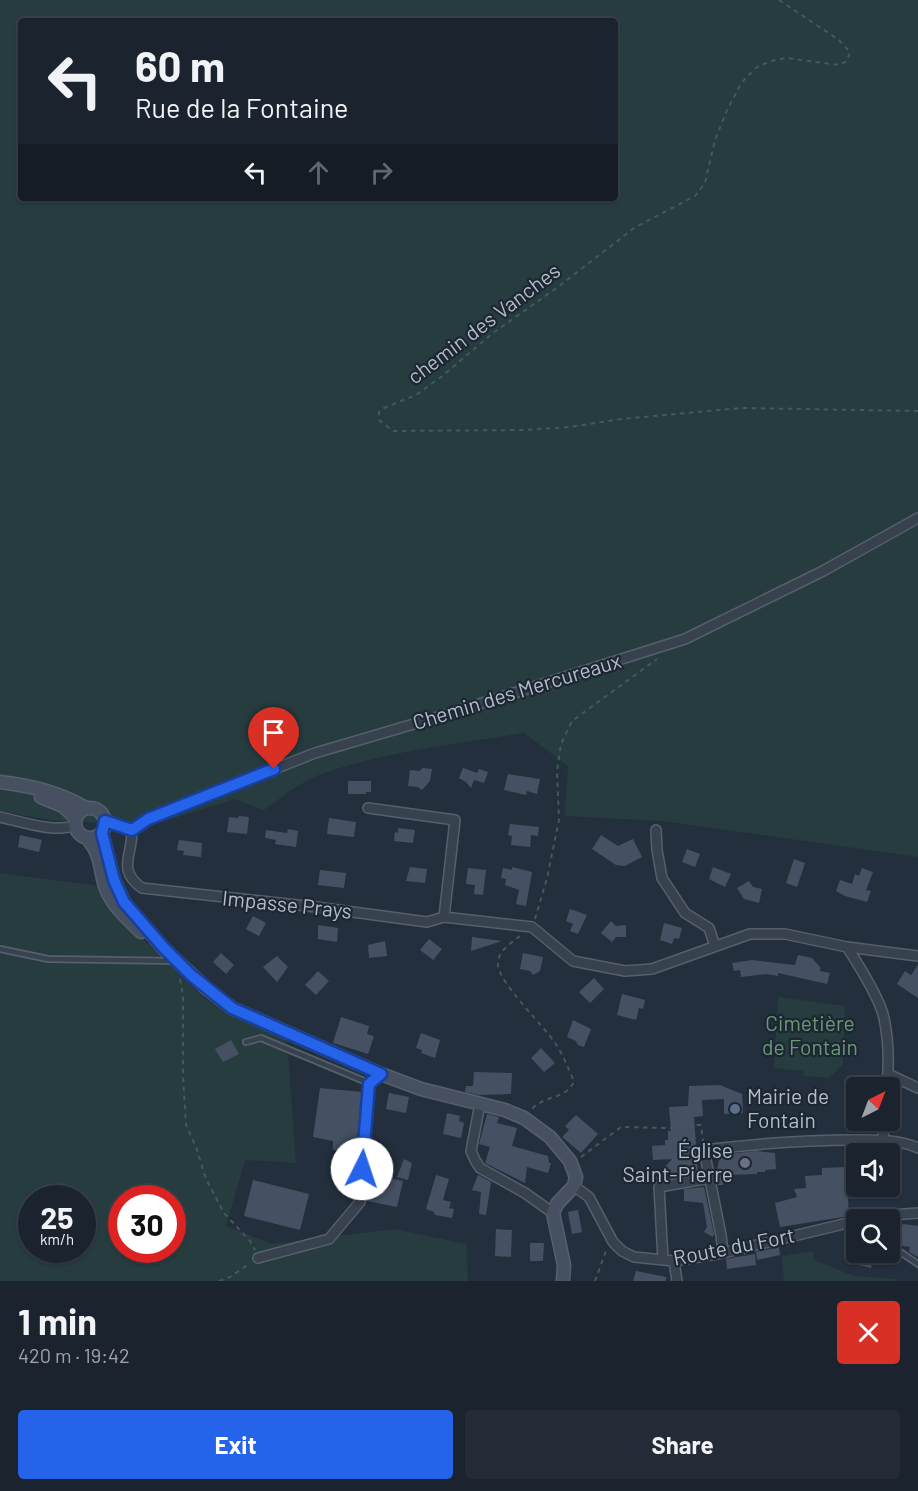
<!DOCTYPE html>
<html lang="en">
<head>
<meta charset="utf-8">
<style>
	:root { --surface:#1b232e; --page:#242b36; --text:#f1f3f6; --muted:#a0a4aa; --line:#39404a; --accent:#2563eb }
	body { margin:0; font-family:Barlow,sans-serif; background:var(--page); color:var(--text); height:100vh; display:flex; flex-direction:column; font-size:22px; white-space:nowrap }
	* { box-sizing:border-box; margin:0 }
	p { font-size:20px; color:var(--muted) }
	.icon { flex:none; width:33px; height:33px; fill:none; stroke:currentColor; stroke-width:2; stroke-linecap:round; stroke-linejoin:round }
	.map { position:relative; height:1281px; overflow:hidden }
	.side { display:flex; flex-direction:column; background:var(--surface); flex:1 }
	.side>* { flex:none }
	.guide { position:absolute; left:18px; top:18px; width:600px; height:183px; border-radius:6px; box-shadow:0 2px 4px #0004,0 0 0 2px var(--line); background:#1b232e; color:var(--text); overflow:hidden }
	.needle { width:39px; rotate:42deg }
	.controls { position:absolute; left:846px; top:1077px; display:grid; gap:12px }
	.controls a { display:grid; place-items:center; width:54px; height:54px; border-radius:6px; background:var(--surface); box-shadow:0 2px 4px #0004,0 0 0 2px var(--line); font-size:30px }
	.speed { position:absolute; left:18px; top:1185px; display:flex; gap:12px; font-size:30px; font-weight:700; text-align:center }
	.speed>* { display:grid; place-content:center; width:78px; height:78px; border-radius:50%; background:var(--surface); box-shadow:0 2px 4px #0004,0 0 0 2px var(--line); line-height:1 }
	.speed small { font-size:15px; font-weight:400 }
	.speed .limit { border:9px solid #d22; background:#fff; color:#111 }
	.pin { position:absolute; display:grid; place-items:center; width:51px; height:51px; color:#fff; margin:-62px -26px; border-radius:50% 50% 50% 0; rotate:-45deg; box-shadow:0 0 6px #0007 }
	.pin .icon { rotate:45deg }
	.me { position:absolute; width:66px; margin:-33px; rotate:4deg; stroke-linejoin:round; filter:drop-shadow(0 0 4px #0008) }
	.turn { display:flex; align-items:center; gap:21px; height:126px; padding:0 18px; font-size:27px }
	.turn .icon { width:78px; height:78px; stroke-width:2.5 }
	.turn b { display:block; font-size:42px; line-height:51px }
	.lanes { display:flex; align-items:center; height:57px; padding:0 18px; background:#0003; justify-content:center; gap:30px; direction:ltr }
	.lanes .off { opacity:.35 }
	.round { display:grid; place-items:center; flex:none; width:63px; height:63px; border-radius:6px; background:var(--page) }
	.overview { display:flex; align-items:center; justify-content:space-between; height:102px; padding:0 18px }
	h1 { font-size:36px; font-weight:700; line-height:45px }
	.primary-button { display:flex; gap:12px; margin-top:auto; padding:12px 18px }
	.primary-button a { flex:1; height:69px; border-radius:6px; background:var(--accent); color:#fff; font-size:24px; font-weight:700; line-height:69px; text-align:center }
	.primary-button a+a { background:var(--page); color:var(--text) }
	.map>svg:first-child { display:block }
	.green { fill:#263c3f; fill-rule:evenodd }
	.building { fill:#455162 }
	.lines { fill:none; stroke-linecap:round; stroke-linejoin:round }
	.lane-casing { stroke:#565f6c; stroke-width:8 }
	.street-casing { stroke:#565f6c; stroke-width:12 }
	.secondary-casing { stroke:#565f6c; stroke-width:15 }
	.path { stroke:#44595c; stroke-width:2; stroke-dasharray:4.5 4.5; stroke-linecap:butt }
	.lane { stroke:#38414e; stroke-width:4.5 }
	.street { stroke:#38414e; stroke-width:9 }
	.secondary { stroke:#465061; stroke-width:12 }
	.route-casing { stroke:#184099; stroke-width:15 }
	.route { stroke:#2563eb; stroke-width:10 }
	.service-dot { fill:#5c6f8a; stroke:#1d2633; stroke-width:2 }
	.worship-dot { fill:#6b7280; stroke:#1d2633; stroke-width:2 }
	.labels { text-anchor:middle; stroke-width:4.5; stroke-linejoin:round; paint-order:stroke }
	.street-label { font-size:21px; fill:#b4bcc9; stroke:#1d2633 }
	.park-label { font-size:21px; fill:#6b9a76; stroke:#1d2633 }
	.poi-label { font-size:21px; fill:#b4bcc9; stroke:#1d2633; text-anchor:start }
</style>
</head>
<body>
<div class="map">
<svg width="918" height="1281" viewBox="0 0 918 1281">
	<rect width="100%" height="100%" fill="#242f3e"/>
	<path class="green" d="M0 0H918V857L662 821 565 816 568 766 524 733C457 744 388 751 324 773 302 781 283 796 264 810L235 799 152 825 55 821 0 811ZM21 21H615V198H21Z
		M0 873 100 886 141 937 206 1000 287 1040 296 1163 245 1160 226 1226 272 1244 394 1229 466 1244 468 1281H0ZM32 1198H82V1250H32ZM122 1198H172V1250H122Z
		M778 997 845 1006 843 1064 829 1078 804 1076 803 1071 774 1068Z
		M813 1251 814 1260 854 1276 897 1279 896 1281H784L782 1256Z"/>
	<path class="building" d="M423 768 432 769 430 781 422 790 418 787 408 786 410 770 419 771Z
		M463 768 477 773 479 769 488 772 484 783 474 780 471 788 466 782 459 778Z
		M508 774 540 779 537 794 527 791 526 795 504 790Z
		M348 781H371V792H366V794H348Z
		M239 816 249 817 247 834 227 832 229 817 238 818Z
		M329 818 356 822 354 837 327 834Z
		M510 824 539 827 538 836 531 835 530 847 511 845 512 836 508 835Z
		M398 828 415 830 413 843 394 841 395 832 398 833Z
		M288 829 298 831 296 847 275 844 276 840 265 838 266 830 287 833Z
		M20 835 42 840 39 852 18 847Z
		M601 835 618 846 633 839 642 857 625 866 616 865 592 849Z
		M179 840 202 843 201 857 183 855 184 851 177 850Z
		M687 849 700 854 695 867 682 862Z
		M794 859 805 863 797 887 786 883Z
		M410 867 427 869 425 883 406 881Z
		M512 867 532 872 526 906 516 904 519 890 505 885 506 879 501 878 503 868 512 870Z
		M713 867 731 874 725 887 709 879Z
		M468 868 486 870 483 895 474 894 475 885 466 884Z
		M862 868 873 872 866 890 871 891 867 902 845 896 836 891 840 880 852 884 855 874 859 876Z
		M320 870 346 873 344 888 318 885Z
		M749 881 753 887 762 889 759 903 744 899 737 888Z
		M570 909 587 915 578 934 570 931 573 924 566 921Z
		M253 916 266 923 259 936 246 929Z
		M611 921 616 926 626 925V937H616L612 942 601 933Z
		M664 923 682 928 679 939 674 938 672 944 660 940Z
		M318 925 338 928 337 942 318 939Z
		M472 937 502 941 471 951Z
		M429 939 442 949 433 960 420 950Z
		M385 941 387 956 369 958 368 945Z
		M221 953 234 965 226 974 213 962Z
		M523 953 543 957 540 971 533 975 530 971 520 969Z
		M798 955 812 958 820 967V971L830 973 827 984 778 973V976L767 974 741 977 740 970 734 971 732 963 752 960 795 965Z
		M277 956 288 967 277 982 263 967Z
		M918 965V998L897 984 905 971 911 975Z
		M318 971 329 981 316 995 305 985Z
		M594 978 604 989 590 1003 579 992Z
		M622 994 645 1000 643 1009 639 1008 636 1020 617 1015Z
		M341 1017 369 1026 367 1034 374 1036 368 1054 333 1043Z
		M573 1020 591 1029 584 1047 578 1045 576 1041 567 1037Z
		M421 1033 440 1040 435 1058 421 1053 422 1050 416 1048Z
		M231 1040 239 1054 223 1062 215 1049Z
		M541 1048 555 1063 544 1072 531 1058Z
		M474 1072 512 1073 511 1094 478 1095 465 1092 466 1086H473Z
		M720 1085 742 1094 743 1113 724 1114V1099L702 1100 703 1116 694 1117 698 1173 657 1181 655 1178 672 1159 653 1160 652 1146 665 1145V1140H668V1131H671L669 1107 688 1106 689 1086Z
		M320 1088 362 1092 357 1143H355L354 1152 333 1150V1141L313 1137Z
		M389 1093 409 1097 406 1113 386 1109Z
		M447 1113 460 1116 459 1121 464 1123 461 1138 443 1134Z
		M487 1114 499 1117 497 1123 517 1128 512 1146 548 1156 549 1163H551L548 1173 527 1167 525 1183 485 1163 490 1147 479 1144Z
		M576 1115 598 1134 581 1153 562 1137 569 1130 565 1126Z
		M756 1151 775 1153 776 1169 765 1170V1172H757V1174L725 1175 723 1185H718L716 1176 720 1155Z
		M404 1159 412 1163 408 1180 397 1177Z
		M846 1167 849 1216 780 1227 775 1203 797 1197 794 1189 806 1188 805 1176 822 1175V1168Z
		M344 1171 355 1173 354 1192 342 1190Z
		M369 1174 403 1181 397 1207 367 1201Z
		M436 1175 449 1179 443 1200 451 1202 449 1208 454 1209 452 1218 435 1215 434 1212 426 1209Z
		M478 1175 491 1182 486 1215 479 1214 481 1192 472 1190Z
		M253 1180 309 1194 300 1230 244 1216Z
		M704 1187 714 1234 713 1237 704 1232 707 1227 703 1203 684 1201V1189Z
		M578 1210 582 1232 572 1234 568 1212Z
		M903 1224 918 1226V1257L909 1252 910 1247 897 1245 896 1241 890 1239V1225L901 1227Z
		M496 1229 512 1230 511 1257 495 1256Z
		M853 1232 856 1233V1252H875L871 1268 846 1262Z
		M530 1243H544L543 1261H530Z
		M779 1247 780 1255 757 1260 756 1252Z
		M755 1254 756 1265 727 1269 726 1259Z
		M636 1271 666 1277V1281H633Z"/>
	<g class="lines">
		<g class="lane-casing">
			<path id="lane" d="M0 949 48 959 174 961
				M246 1042 261 1038 369 1083
				M890 1245 918 1264"/>
		</g>
		<g class="street-casing">
			<path id="street" d="M368 808 455 820 444 917
				M0 817C19 821 57 834 75 825
				M105 821 132 829
				M132 829C133 856 116 869 142 888L316 907 427 922 444 917 532 927 573 961 625 971 652 969 750 934H785L847 947 918 956
				M132 829 148 819 315 753 441 716 685 639 823 571 918 518
				M656 830 657 850 662 878 685 913 709 928 715 946
				M847 947C858 964 880 999 884 1018 889 1041 889 1064 887 1088
				M888 1074 918 1088
				M480 1104 471 1151 475 1160 480 1168 525 1193 553 1213
				M883 1140 884 1120
				M574 1186 589 1197 613 1242 622 1251 634 1257 674 1261 723 1253 856 1221
				M861 1220 879 1216 918 1213
				M723 1253 721 1235 704 1150C754 1144 803 1140 854 1140 875 1140 898 1139 918 1148
				M258 1258 329 1239 360 1202 369 1084 381 1074
				M663 1260 659 1187 710 1178
				M674 1261 677 1281"/>
		</g>
		<g class="secondary-casing">
			<path id="secondary" d="M0 782C32 786 58 792 86 808
				M41 797 63 806 76 818
				M75 823a15 15 0 1 1 30 0a15 15 0 1 1-30 0Z
				M102 833 114 880 124 902 163 948 206 988 232 1008 381 1074 421 1089 505 1110 524 1118 550 1137 570 1161 576 1177 574 1186 557 1204 553 1213 564 1265 563 1281
				M88 839C101 856 99 863 104 883 110 904 126 917 141 932"/>
		</g>
		<path class="path" d="M779 0 839 40 850 52 847 61 839 65 786 58 771 61 757 67 742 82 727 110 715 140 705 183 695 196 634 228 558 287 493 333 441 377 416 395 384 408 379 412V420L393 431 523 430 570 427 621 419 741 408 918 411
			M535 919 547 878 559 820 557 771 561 744 572 721 657 659
			M520 936C511 943 497 951 498 965 499 983 544 1026 555 1043 563 1054 568 1068 574 1081 568 1099 544 1095 532 1109
			M180 979 183 996V1076L186 1125 196 1147 206 1179 224 1213 250 1241 255 1250
			M581 1157 621 1127 670 1128 688 1125H701L703 1141
			M219 1281 230 1277 250 1263
			M595 1281 607 1248"/>
		<use href="#lane" class="lane"/>
		<use href="#street" class="street"/>
		<use href="#secondary" class="secondary"/>
	</g>
	<g class="lines">
		<g class="route-casing">
			<path id="route" d="M274 769 148 819 132 830 105 821 102 833 114 880 124 902 164 948 191 975 232 1008 381 1074 369 1084 362 1169"/>
		</g>
		<use href="#route" class="route"/>
	</g>
	<circle class="service-dot" cx="735" cy="1109" r="6"/>
	<circle class="worship-dot" cx="745" cy="1163" r="6"/>
	<g class="labels">
		<g class="street-label">
			<text transform="translate(484 324) rotate(-37)" y="7">chemin des Vanches</text>
			<text transform="translate(517 692) rotate(-17)" y="7">Chemin des Mercureaux</text>
			<text transform="translate(287 905) rotate(6)" y="7">Impasse Prays</text>
			<text transform="translate(734 1247) rotate(-11)" y="7">Route du Fort</text>
		</g>
		<g class="park-label">
			<text x="810" y="1031">Cimetière<tspan x="810" dy="24">de Fontain</tspan></text>
		</g>
		<g class="poi-label">
			<text x="747" y="1104">Mairie de<tspan x="747" dy="24">Fontain</tspan></text>
			<text x="733" y="1158" text-anchor="end">Église<tspan x="733" dy="24">Saint-Pierre</tspan></text>
		</g>
	</g>
</svg>
<div class="controls">
<a><svg class="needle" viewBox="-14 -14 28 28"><path d="M0-13l5 13h-10z" fill="#e53935"/><path d="M0 13l5-13h-10z" fill="#a0a4aa"/></svg></a>
<a><svg class="icon" aria-label="sound" viewBox="0 0 24 24"><path d="M4 9h4l5-4v14l-5-4H4zM17 9q2 3 0 6"/></svg></a>
<a><svg class="icon" aria-label="search" viewBox="0 0 24 24"><circle cx="10" cy="10" r="6"/><path d="M15 15l6 6"/></svg></a>
</div>
<div class="speed"><div>25<small>km/h</small></div><div class="limit">30</div></div>
<div class="pin" style="left:274px;top:769px;background:#d93025"><svg class="icon" aria-label="arrive" viewBox="0 0 24 24"><path d="M6 21V4h12l-3 4 3 4H6"/></svg></div>
<svg class="me" style="left:362px;top:1169px" viewBox="-20 -20 40 40"><circle r="19" fill="#fff"/><path d="M0-13L10 11 0 6-10 11z" fill="#2563eb"/></svg>
<div class="guide">
<div class="turn"><svg class="icon" aria-label="left" viewBox="0 0 24 24"><path d="M17 20v-9H6M10 6l-5 5 5 5"/></svg><div><b>60 m</b>Rue de la Fontaine</div></div>
<div class="lanes"><svg class="icon" aria-label="left" viewBox="0 0 24 24"><path d="M17 20v-9H6M10 6l-5 5 5 5"/></svg><svg class="icon off" aria-label="ahead" viewBox="0 0 24 24"><path d="M12 20V5M6 11l6-6 6 6"/></svg><svg class="icon off" aria-label="right" viewBox="0 0 24 24"><path d="M7 20v-9h11M14 6l5 5-5 5"/></svg></div>
</div>
</div>
<section class="side">
<div class="overview"><div><h1>1 min</h1><p>420 m · 19:42</p></div><a class="round" style="background:#d93025;color:#fff"><svg class="icon" aria-label="close" viewBox="0 0 24 24"><path d="M6 6l12 12M18 6L6 18"/></svg></a></div>
<div class="primary-button"><a>Exit</a><a>Share</a></div>
</section>
</body>
</html>
